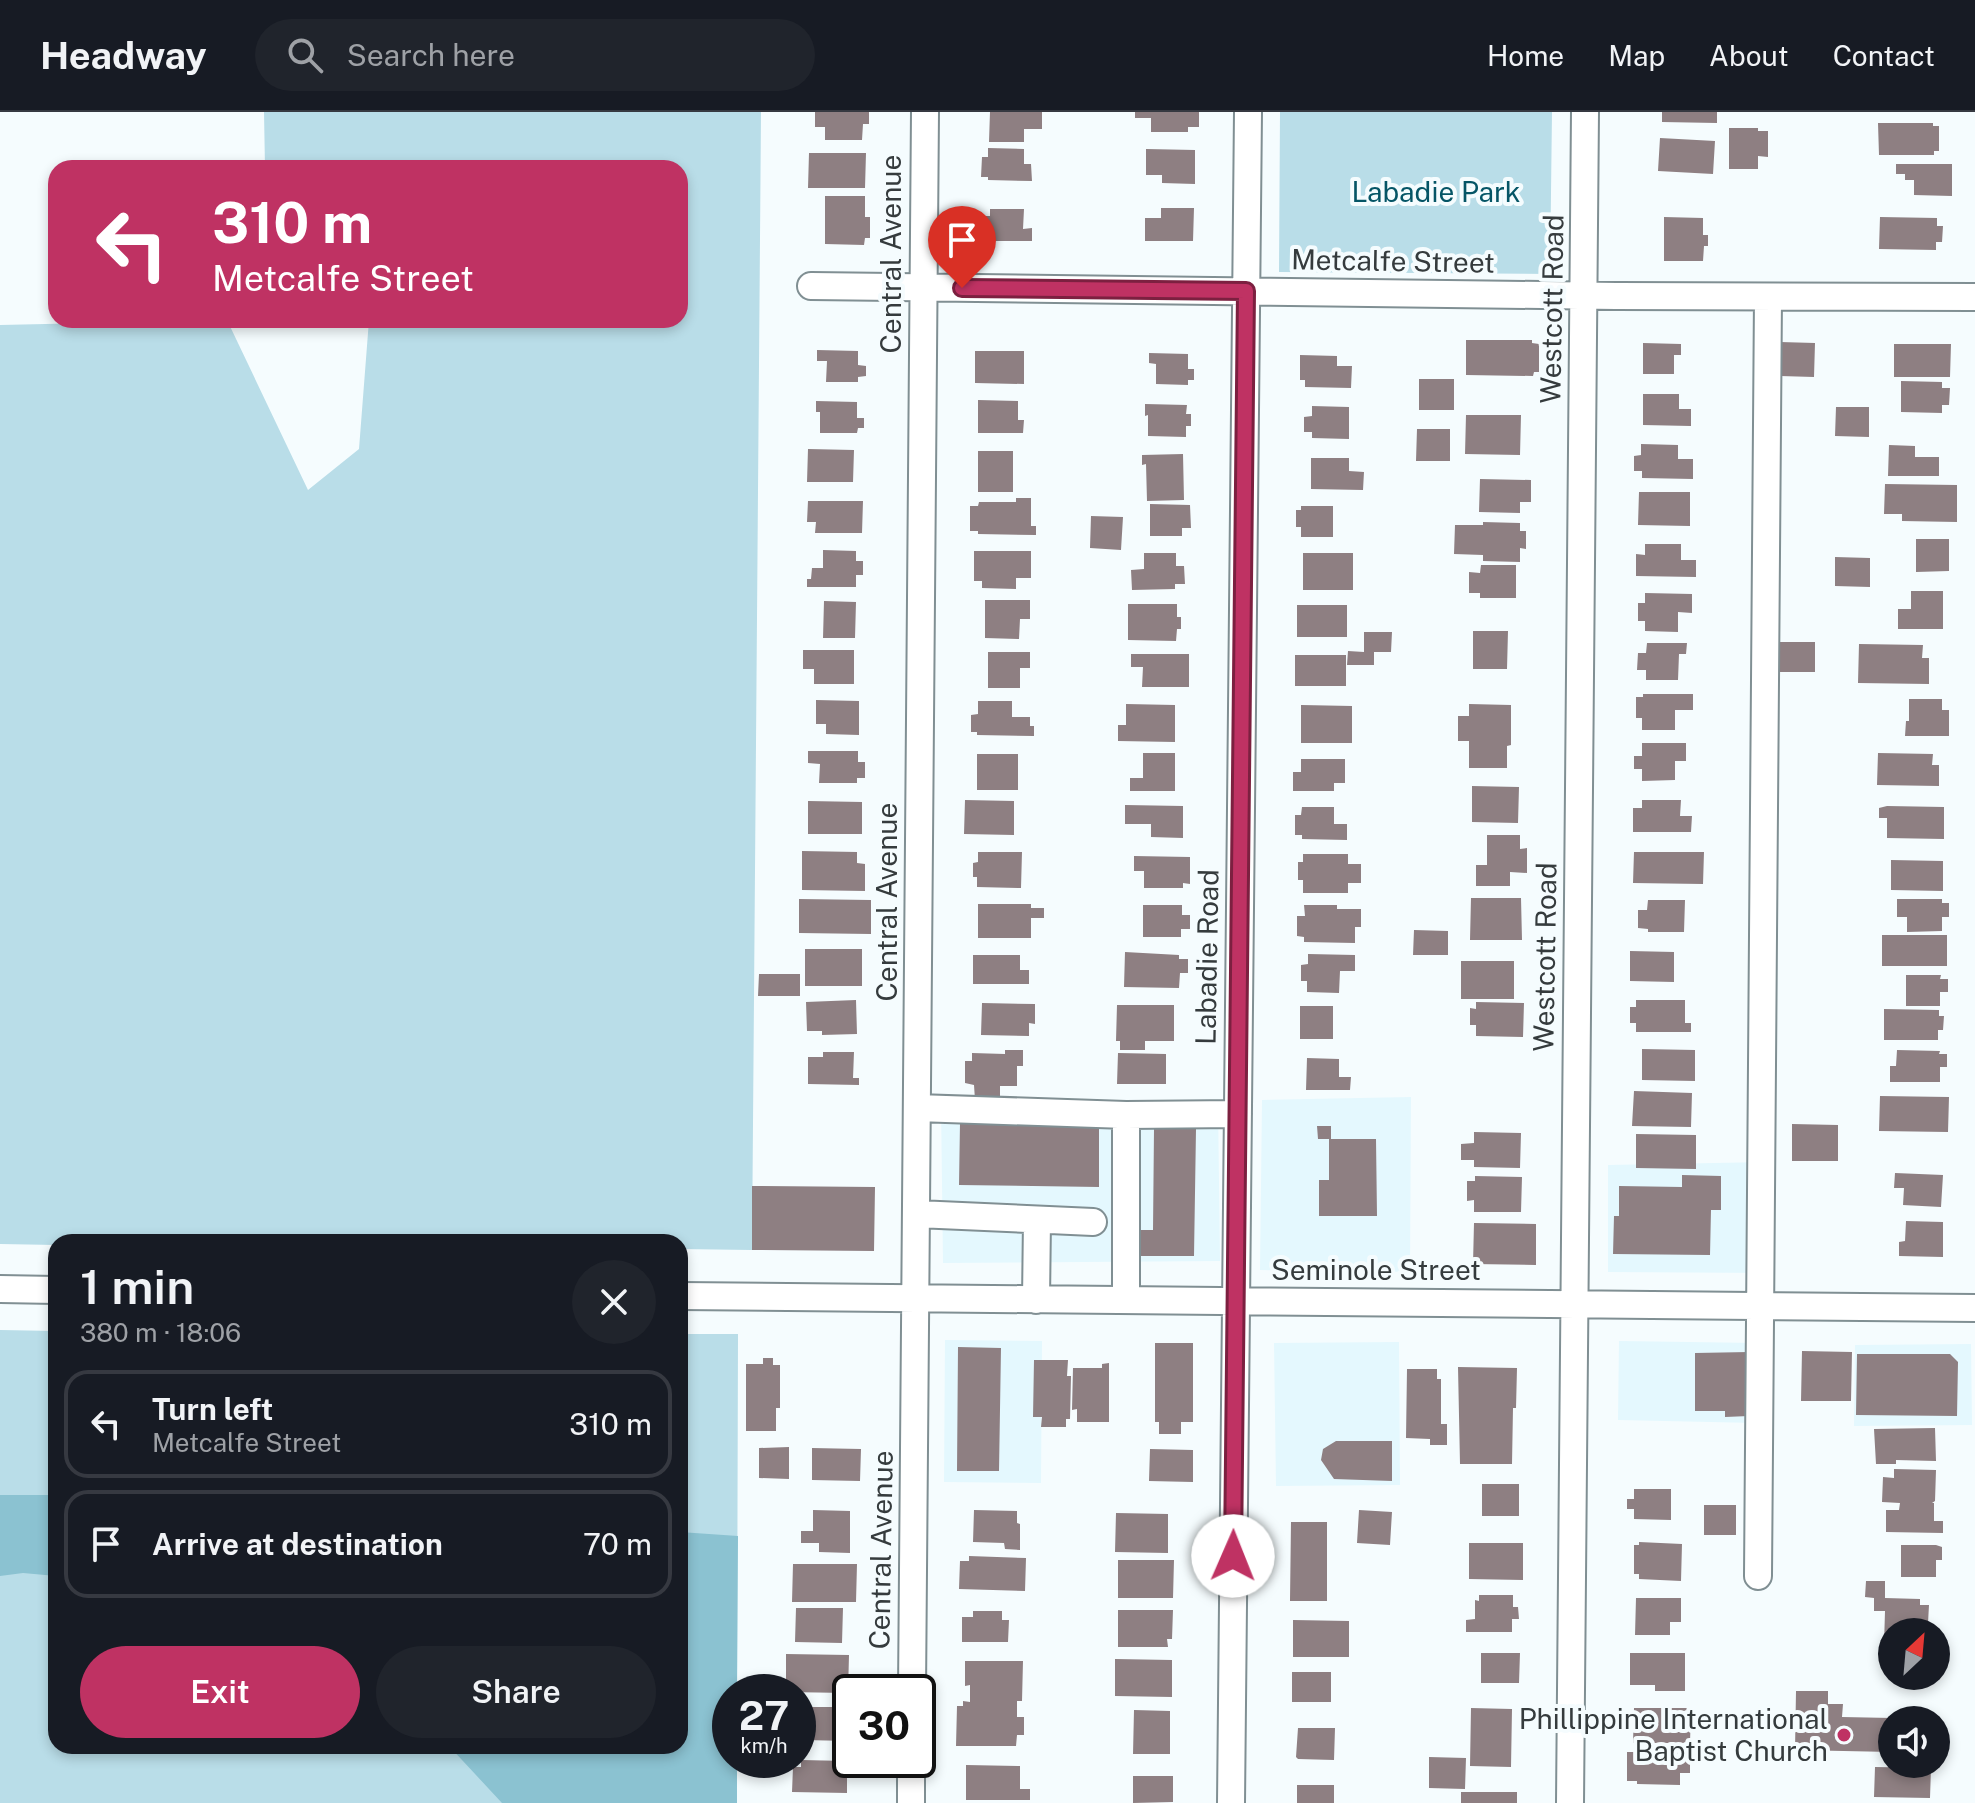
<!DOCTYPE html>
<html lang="en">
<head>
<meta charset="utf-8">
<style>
	:root { --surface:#171b24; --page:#20242c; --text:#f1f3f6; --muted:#9ea1a6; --line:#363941; --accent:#bf3263 }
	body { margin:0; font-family:"Public Sans",sans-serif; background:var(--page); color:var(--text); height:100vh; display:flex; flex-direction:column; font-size:30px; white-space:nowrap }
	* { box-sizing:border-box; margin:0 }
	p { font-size:26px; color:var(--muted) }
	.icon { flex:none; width:44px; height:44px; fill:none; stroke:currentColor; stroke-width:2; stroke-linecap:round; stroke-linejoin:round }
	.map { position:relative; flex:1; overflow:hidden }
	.drawer { position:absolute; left:48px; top:1122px; width:640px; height:520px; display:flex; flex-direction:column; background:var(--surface); border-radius:24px; box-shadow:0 4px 12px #0003 }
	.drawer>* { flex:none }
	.hud { position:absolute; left:48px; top:48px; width:640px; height:168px; border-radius:24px; box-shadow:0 4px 12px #0003; background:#bf3263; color:#fff; overflow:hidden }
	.needle { width:52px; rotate:26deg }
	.controls { position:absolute; left:1878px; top:1506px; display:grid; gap:16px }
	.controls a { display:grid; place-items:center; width:72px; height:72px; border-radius:50%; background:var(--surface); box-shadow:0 4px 12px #0003; font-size:40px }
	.speed { position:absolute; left:712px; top:1562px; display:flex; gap:16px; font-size:40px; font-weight:700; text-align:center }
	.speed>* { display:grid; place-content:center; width:104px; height:104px; border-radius:50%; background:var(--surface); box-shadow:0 4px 12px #0003; line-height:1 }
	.speed small { font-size:20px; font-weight:400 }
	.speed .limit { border:4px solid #111; border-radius:12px; background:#fff; color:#111 }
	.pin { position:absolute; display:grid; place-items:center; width:68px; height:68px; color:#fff; margin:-82px -34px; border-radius:50% 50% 50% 0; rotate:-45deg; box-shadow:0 0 8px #0007 }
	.pin .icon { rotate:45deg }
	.me { position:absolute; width:88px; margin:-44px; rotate:1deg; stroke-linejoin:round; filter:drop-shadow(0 0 6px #0008) }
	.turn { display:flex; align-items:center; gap:28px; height:168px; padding:0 32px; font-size:36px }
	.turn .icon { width:104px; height:104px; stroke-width:2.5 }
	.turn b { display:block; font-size:56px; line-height:68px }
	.round { display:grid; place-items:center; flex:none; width:84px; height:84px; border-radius:42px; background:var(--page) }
	.head { display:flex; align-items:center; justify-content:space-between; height:136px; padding:0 32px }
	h1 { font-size:48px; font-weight:600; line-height:60px }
	.action { display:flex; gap:16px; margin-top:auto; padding:16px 32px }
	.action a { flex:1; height:92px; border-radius:48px; background:var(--accent); color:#fff; font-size:32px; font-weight:600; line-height:92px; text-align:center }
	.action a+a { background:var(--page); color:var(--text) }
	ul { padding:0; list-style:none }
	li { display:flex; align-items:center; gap:24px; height:108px; margin:0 16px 12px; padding:0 16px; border:4px solid var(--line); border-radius:24px }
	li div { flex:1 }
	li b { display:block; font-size:30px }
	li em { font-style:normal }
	header { display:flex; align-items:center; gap:48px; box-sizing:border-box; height:112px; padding:0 40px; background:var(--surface); border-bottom:2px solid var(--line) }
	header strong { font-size:38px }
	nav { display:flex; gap:44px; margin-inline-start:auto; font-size:28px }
	.search { width:560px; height:72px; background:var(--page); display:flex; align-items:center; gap:20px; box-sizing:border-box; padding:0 28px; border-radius:44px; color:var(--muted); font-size:30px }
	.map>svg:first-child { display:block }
	.built { fill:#e4f8fe }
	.green { fill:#b9dde8 }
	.forest { fill:#8bc2d1 }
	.building { fill:#8e7f82 }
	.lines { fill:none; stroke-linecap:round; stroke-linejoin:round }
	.minor-casing { stroke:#808f93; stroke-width:30 }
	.minor { stroke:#fff; stroke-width:26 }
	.route-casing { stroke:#7c2040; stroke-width:20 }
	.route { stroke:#bf3263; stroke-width:14 }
	.poi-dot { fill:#bf3263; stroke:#f5fcfe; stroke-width:3 }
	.labels { text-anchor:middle; stroke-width:8; stroke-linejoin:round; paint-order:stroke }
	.park-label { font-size:28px; fill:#055566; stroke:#f5fcfe }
	.street-label { font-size:28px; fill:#353b3d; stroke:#f5fcfe }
	.poi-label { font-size:28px; fill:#353b3d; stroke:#f5fcfe; text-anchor:end }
</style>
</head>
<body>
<header>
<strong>Headway</strong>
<div class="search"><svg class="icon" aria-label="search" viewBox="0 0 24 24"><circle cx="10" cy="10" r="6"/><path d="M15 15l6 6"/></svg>Search here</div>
<nav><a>Home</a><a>Map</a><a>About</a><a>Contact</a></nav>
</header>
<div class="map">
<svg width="1975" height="1691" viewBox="0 0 1975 1691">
	<rect width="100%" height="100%" fill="#f5fcfe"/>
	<path class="built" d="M1411 985 1410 1160 1260 1158 1262 988Z
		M1218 990 1220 1149 943 1151 941 992Z
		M1767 1050 1769 1161 1608 1160V1053Z
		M945 1228 1042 1229 1041 1371 944 1370Z
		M1619 1229 1758 1231 1757 1311 1618 1308Z
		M1399 1230 1400 1373 1276 1374 1274 1231Z
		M1971 1232 1972 1313 1854 1314 1855 1233Z"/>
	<path class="green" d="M264 0H761L752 1138 680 1137V1130H56V1133L0 1132V213L227 208 308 378 359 337 369 208H680V56H265Z
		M1280 0H1552L1550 162 1279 160Z
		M0 1218 56 1219V1634H680V1222H738L737 1580H730V1648H737V1691H0Z"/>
	<path class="forest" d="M0 1383H56V1464L23 1461 0 1464Z
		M680 1420 738 1424 737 1580H730V1648H737V1691H502L449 1634H680Z"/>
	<path class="building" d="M815 0H869V12H863L862 28H825V15H815Z
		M990 0H1042V17H1024V30H989Z
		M1135 0H1199V15H1188V20H1151V6H1135Z
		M1662 0H1717V11L1662 10Z
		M1878 11H1933V14H1939V39H1934V43H1879Z
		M1729 16H1758V19H1768V45L1758 44V57H1729Z
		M1660 26 1715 29 1713 62 1658 59Z
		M988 36 1024 37V52H1031L1032 69 988 68V65H981L982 45H988Z
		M1146 37 1195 38V72L1162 71V63H1146Z
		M809 41H866L865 76H808Z
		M1896 52H1952V84L1914 83V68H1905V62H1896Z
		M825 84H865V105H870V126H865L864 133 825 132Z
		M1161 96H1194L1193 129H1145V106H1161Z
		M990 97H1024L1023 117 1032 116V129H989V120H982V104H990Z
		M1664 105 1703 106V123H1708V134H1704L1703 149H1664Z
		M1880 105 1937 106V114H1943L1942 130H1936V138L1879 137Z
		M1466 228H1532V231L1539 232V260H1534L1533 264 1466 263Z
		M1780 230 1815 231 1814 265 1780 264Z
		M1643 231 1681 232V243H1674V262H1643Z
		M1894 232H1951L1950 265H1894Z
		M817 238 858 239V253L866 254V264L858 265V270H826L827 249H817Z
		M975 239H1024V272L975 271Z
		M1149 241 1188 242V257H1194V268H1188V273L1156 272V252L1149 251Z
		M1300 243 1337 244V254H1352L1351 276 1305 275V268H1300Z
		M1419 267H1454V298H1419Z
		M1901 269 1942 270V276H1950L1949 293H1942V301L1901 300Z
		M1643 282H1679V297H1691V314L1643 313Z
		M978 288 1018 289V308H1024L1023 321H978Z
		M816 289 857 290V306H864V316H858L857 321H820V300H816Z
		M1145 292 1187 293 1186 302H1191V314H1186V325L1148 324V303L1145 304Z
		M1312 294 1349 295V327L1312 326V320H1304V305L1312 304Z
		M1836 295H1869V325L1835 324Z
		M1466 303H1521L1520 343 1465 342Z
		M1417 317H1450V349H1416Z
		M1641 332 1678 333V347H1693V367L1642 366V359H1634V344L1641 343Z
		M1889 333 1915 334V345H1939V364H1888Z
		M808 337 854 338 853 370H807Z
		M978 339H1013V380H978Z
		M1183 342 1184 388 1147 389 1146 352 1142 353V343Z
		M1311 346H1349V359L1364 360 1363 378 1311 377Z
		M1480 367 1531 368V390H1520V401L1479 400Z
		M1885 372 1957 373V410L1902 409V402H1884Z
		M1639 380H1690V414L1638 413Z
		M1016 386H1031V414H1036V423L978 422V419H970V394H978L979 390H1016Z
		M808 389H863L862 421H815L816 410H807Z
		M1150 392 1190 393 1191 416H1182V424H1150Z
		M1301 394H1333V425H1301V415H1296V398H1301Z
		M1091 404 1123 405 1121 438 1090 436Z
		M1483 410 1520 411V419H1526V437L1520 436V450L1483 449V443L1454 442 1455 413H1483Z
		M1916 427H1949V459L1916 460Z
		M1645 432H1681V448H1696V465L1636 464V442L1645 443Z
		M823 438 856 439V449H863V463H856V475H807V467H811L812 456H823Z
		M974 439H1031V466H1016V477L982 476V469H974Z
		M1144 441H1176V454H1184L1185 472H1175V477L1132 478 1131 458 1144 457Z
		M1303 441H1353V478H1303Z
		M1835 445 1870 446V475L1835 474Z
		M1481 453H1516V486H1480V481H1469V460L1480 461Z
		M1911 479H1943V517H1898V497H1911Z
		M1645 481 1692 482V501L1678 500V520L1645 519V509H1638V491H1645Z
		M985 488H1030V507H1020L1019 527 985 526Z
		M824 489 856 490 855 526H823Z
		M1128 492H1177V505H1181V517H1177L1176 529 1128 528Z
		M1297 493H1347V525H1297Z
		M1473 519H1508L1507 557H1473Z
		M1364 520H1392L1391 540H1374V553H1347L1348 539 1364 540Z
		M1779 530H1815V560H1779Z
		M1647 531H1687L1686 542H1679L1678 568H1646V558H1637L1638 541H1646Z
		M1859 532 1923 533 1922 546H1929V572L1858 571Z
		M803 538H854V572H814V557H803Z
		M988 540H1030V556H1020V576H988Z
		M1131 542H1189V575H1142L1143 555H1131Z
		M1295 543H1346V574H1295Z
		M1643 582H1693V598H1675V618H1642V606H1636V585H1643Z
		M1909 587H1942V598H1949V624H1905L1906 609H1909Z
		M816 588 859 589V623L826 622V612H816Z
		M978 589H1012V605H1030V614H1034V624L977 623V620H971V603L978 602Z
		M1126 592 1175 593V630L1118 629V613H1126Z
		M1469 592 1511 593V633L1507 634V656H1469V629H1458V604H1469Z
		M1301 593 1352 594V631H1301Z
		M1642 631H1686V649H1675V668L1642 669V657H1634V644H1642Z
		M808 639H858V650H865V666H857V671H819L820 652 808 651Z
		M1143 641H1175V679H1130V666H1143Z
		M1878 641 1933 642 1932 653H1939V674L1877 673Z
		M977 642H1018V678H977Z
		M1301 647H1345V671H1334V679H1293V660H1301Z
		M1472 674 1519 675 1518 711 1472 710Z
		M965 688 1014 689V723L964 722Z
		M1642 688H1681L1680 704H1692L1691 720H1633V696H1642Z
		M808 689 862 690V722H808Z
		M1125 693 1183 694V726L1151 725V712H1125Z
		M1887 694 1944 695V727L1887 726V706H1879V696Z
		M1302 695H1334V712H1347V728L1302 727V723H1295V703H1301Z
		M1487 723H1520V737L1527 736V761L1510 760V774H1476V753H1487Z
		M802 739 857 740V751L865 752V779L802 778Z
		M978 740H1022L1021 776 977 775V765H973V751L978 750Z
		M1634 740H1704L1703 772 1633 771Z
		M1303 742H1348V752H1361V771H1348V781H1303V768H1298V750H1303Z
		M1134 744 1190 745V772L1183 771V776H1144V759H1134Z
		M1891 748 1943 749V779L1891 778Z
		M1471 786H1521L1522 828H1470Z
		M799 787 871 788V822L799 821Z
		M1897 787H1942V791H1949V805H1942V819L1907 820V805H1897Z
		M1648 788H1685L1684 820H1648V817L1638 816V798H1647Z
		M978 792H1031V796H1044V806H1031V826H978Z
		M1143 793H1182V803H1190V817H1181V825H1143Z
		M1304 793H1337V797H1361V815H1355V831L1304 830V825L1297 824V804H1305Z
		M1414 818 1448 819V843H1413Z
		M1882 823H1947V854H1882Z
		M805 837H862V874H805Z
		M1630 839 1674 840V870L1630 869Z
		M1125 840 1179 843V847H1188V861H1180L1179 876 1124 875Z
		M1308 842 1355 843V859H1340L1339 881 1307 880V869H1301V853L1308 852Z
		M973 843H1020V858H1029V872H973Z
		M1461 849H1514V887H1461Z
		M759 862H800V884H758Z
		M1906 863H1941L1940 867H1948V880H1940V894H1906Z
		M856 888 857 922 822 923V919H807L806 890Z
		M1636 888H1685V911H1691V920H1636V911H1630V895H1636Z
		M1476 890 1524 891 1523 925 1476 924V913H1470V896L1476 897Z
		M982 891 1035 892V912L1029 911V924L981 923Z
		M1117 893H1174V929H1145V938H1120V929H1116Z
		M1300 894H1333V927H1300Z
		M1884 897 1939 898V904H1944L1943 918H1938V928H1884Z
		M1642 937 1695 938V969L1642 968Z
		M1005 938H1023V954H1017V974H1000V988H975L974 973 965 971V949H972V941L1005 942Z
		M1897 938 1940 939 1939 942H1947V955H1940V970H1890V954H1896Z
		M823 940H854L853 966H859V973L808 972V945H823Z
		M1118 941 1166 942V972H1117Z
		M1307 946 1339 947V965H1351L1350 978H1306Z
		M1634 979 1692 981 1691 1015 1632 1014Z
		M1880 984 1949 985 1948 1020 1879 1019Z
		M960 1011 1099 1013V1075L959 1073Z
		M1792 1012 1838 1013V1049H1792Z
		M1317 1014H1331V1027H1376L1377 1104H1319V1068H1329V1027H1318Z
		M1154 1017H1196L1194 1144H1136L1137 1118H1153Z
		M1474 1020 1521 1021 1520 1056 1474 1055V1048H1461V1032L1474 1031Z
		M1636 1022 1696 1023V1057L1636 1056Z
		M1895 1061 1943 1063 1941 1095 1903 1093 1904 1076H1894Z
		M1682 1063 1721 1064V1098H1711L1710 1143 1613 1142 1614 1104H1619V1074L1682 1075Z
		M1475 1064 1522 1065 1521 1100H1474V1088L1467 1089V1069H1475Z
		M752 1074 875 1075 874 1139 752 1138Z
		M1906 1109 1943 1110V1145L1899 1144V1130L1905 1129Z
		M1474 1111 1536 1112V1153L1473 1152Z
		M1155 1231H1193V1310H1181V1322H1159V1310H1155Z
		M958 1235 1001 1236 999 1359H957Z
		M1802 1239 1852 1240 1851 1289H1801Z
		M1749 1240V1304L1725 1305V1299H1695V1241Z
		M1857 1242H1950L1958 1250 1957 1304 1856 1303Z
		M763 1246H773V1253H780V1296H776V1319H746V1252H763Z
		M1034 1248H1068L1067 1264H1071L1070 1307H1066V1315H1041L1042 1305H1033Z
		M1109 1251V1310H1077V1297L1072 1298 1073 1256H1102V1252Z
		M1458 1255 1517 1256 1516 1296H1513L1512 1352H1460Z
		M1407 1257H1437V1267H1441V1312H1447V1333H1430V1327L1406 1326Z
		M1935 1316 1936 1349 1896 1348V1352H1876L1874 1317Z
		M1336 1329H1392V1369L1334 1367 1321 1348 1323 1337Z
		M789 1335V1367L759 1366V1336Z
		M812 1336 861 1337 860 1369 812 1368Z
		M1150 1337 1193 1338V1370L1149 1369Z
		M1894 1357 1936 1358 1935 1389 1932 1391H1934V1409H1943V1421L1886 1420V1398H1899L1900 1391 1882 1390 1883 1365 1894 1366Z
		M1482 1372H1519V1404H1482Z
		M1634 1377H1671V1408L1634 1407V1397H1627V1387H1634Z
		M1704 1393H1736V1423H1704Z
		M813 1398 850 1399V1441L819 1440V1431H801V1419H813Z
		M974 1398 1017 1399V1411L1020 1412V1438L1005 1437 1004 1431 973 1430Z
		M1359 1398 1392 1400 1390 1433 1357 1431Z
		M1116 1401 1168 1402V1441L1115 1440Z
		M1291 1410H1327V1489H1290Z
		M1639 1430 1682 1432 1681 1469 1639 1467V1462H1634V1433H1639Z
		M1469 1431H1523V1468L1469 1467Z
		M1901 1433H1936L1942 1435V1448H1936V1465H1901Z
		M969 1444 1026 1446 1025 1479 959 1477 960 1449H969Z
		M1118 1448H1174L1173 1486H1118Z
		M793 1452H857L856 1490H792Z
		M1866 1469H1885V1486L1920 1487V1493H1929L1928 1511H1924V1520H1892V1533H1884L1885 1499H1874V1486L1865 1485Z
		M1479 1483H1513V1495H1518L1519 1507H1512V1520H1466V1508L1475 1507V1488L1479 1489Z
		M1636 1486H1681V1510H1670V1523H1635Z
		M796 1496H843L842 1531 795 1530Z
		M1118 1498H1173L1172 1527H1167L1168 1535H1118Z
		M973 1499H1002V1508H1009L1008 1530H962V1505H973Z
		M1293 1508 1349 1509V1545H1293Z
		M1481 1541H1520L1519 1571H1481Z
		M1630 1541H1685V1579H1655V1573H1630Z
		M786 1542 849 1543 848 1581 786 1580Z
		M1115 1547 1172 1548V1585L1115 1584Z
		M965 1549H1023L1022 1589H1017V1605H1024V1623H1017L1016 1634H956L957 1594H963V1589L970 1590V1573L965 1574Z
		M1292 1560H1331V1590H1292Z
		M1796 1579H1828V1592H1843L1842 1605 1892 1606V1640L1795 1638Z
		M798 1595H849V1629L804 1628V1617H798Z
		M1471 1596 1512 1597 1511 1655 1470 1654Z
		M1634 1596H1691L1690 1631H1633Z
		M1134 1598 1170 1599V1642H1133Z
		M1298 1616H1335L1334 1648 1298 1647 1296 1645Z
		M1637 1637 1682 1638V1646H1690V1661H1680V1673L1637 1672V1669H1627V1640H1637Z
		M1429 1645 1466 1646 1465 1677 1429 1676Z
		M801 1648 847 1649V1681L792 1680 793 1655H801Z
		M966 1653 1020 1654V1677H1030V1688H966Z
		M1875 1655 1931 1656 1930 1686 1874 1685Z
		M1133 1664H1173V1690L1133 1691Z
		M1297 1673H1334V1691H1297Z
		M1461 1680H1517V1691H1461Z"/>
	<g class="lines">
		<g class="minor-casing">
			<path id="minor" d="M811 174 1616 184 1975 185
				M917 996 1126 1003 1238 1002
				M1126 1003V1188
				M917 1102 1093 1110
				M0 1177 56 1178
				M680 1184 1975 1196
				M1036 1188 1037 1108
				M1758 1464 1768 185
				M912 1580 925 0
				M911 1691V1648
				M1231 1691 1248 0
				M1570 1691 1585 0"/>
		</g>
		<use href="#minor" class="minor"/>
	</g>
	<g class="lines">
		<g class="route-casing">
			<path id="route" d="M962 176 1246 179 1233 1444"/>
		</g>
		<use href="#route" class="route"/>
	</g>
	<circle class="poi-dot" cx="1844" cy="1623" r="8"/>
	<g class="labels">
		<g class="park-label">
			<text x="1436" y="90">Labadie Park</text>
		</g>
		<g class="street-label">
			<text transform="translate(891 142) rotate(-90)" y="10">Central Avenue</text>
			<text transform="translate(1393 149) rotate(1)" y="10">Metcalfe Street</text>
			<text transform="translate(1552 197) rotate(-89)" y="10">Westcott Road</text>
			<text transform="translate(887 790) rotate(-90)" y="10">Central Avenue</text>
			<text transform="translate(1207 845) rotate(-89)" y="10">Labadie Road</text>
			<text transform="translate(1545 845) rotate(-89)" y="10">Westcott Road</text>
			<text x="1376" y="1168">Seminole Street</text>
			<text transform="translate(881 1438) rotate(-89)" y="10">Central Avenue</text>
		</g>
		<g class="poi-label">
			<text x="1828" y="1617">Phillippine International<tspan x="1828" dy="32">Baptist Church</tspan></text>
		</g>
	</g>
</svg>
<div class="controls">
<a><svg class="needle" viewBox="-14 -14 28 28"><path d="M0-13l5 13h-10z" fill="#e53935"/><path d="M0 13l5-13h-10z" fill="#9ea1a6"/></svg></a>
<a><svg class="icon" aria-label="sound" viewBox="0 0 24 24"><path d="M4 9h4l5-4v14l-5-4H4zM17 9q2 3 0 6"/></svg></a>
</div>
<div class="speed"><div>27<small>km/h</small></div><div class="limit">30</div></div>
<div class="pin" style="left:962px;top:176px;background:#d93025"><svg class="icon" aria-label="arrive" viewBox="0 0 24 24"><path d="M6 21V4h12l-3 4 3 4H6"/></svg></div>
<svg class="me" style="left:1233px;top:1444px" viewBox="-20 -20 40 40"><circle r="19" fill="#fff"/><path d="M0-13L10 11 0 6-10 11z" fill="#bf3263"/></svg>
<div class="hud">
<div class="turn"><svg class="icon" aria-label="left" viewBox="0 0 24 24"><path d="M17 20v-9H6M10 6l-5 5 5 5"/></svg><div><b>310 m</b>Metcalfe Street</div></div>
</div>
<section class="drawer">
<div class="head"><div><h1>1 min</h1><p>380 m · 18:06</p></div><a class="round"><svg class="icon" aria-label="close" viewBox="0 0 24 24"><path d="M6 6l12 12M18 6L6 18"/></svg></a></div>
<ul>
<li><svg class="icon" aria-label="left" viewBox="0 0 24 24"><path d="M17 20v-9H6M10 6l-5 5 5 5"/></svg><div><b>Turn left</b><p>Metcalfe Street</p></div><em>310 m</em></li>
<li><svg class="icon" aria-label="arrive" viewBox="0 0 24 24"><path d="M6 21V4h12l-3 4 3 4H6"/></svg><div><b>Arrive at destination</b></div><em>70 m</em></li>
</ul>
<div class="action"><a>Exit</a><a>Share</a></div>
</section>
</div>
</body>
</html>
